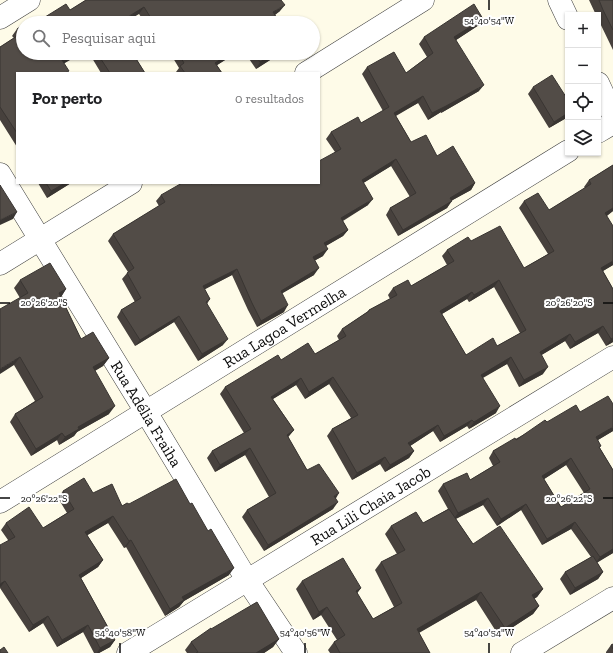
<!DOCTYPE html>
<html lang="pt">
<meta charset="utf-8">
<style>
:root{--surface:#fff;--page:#f2f2f2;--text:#202124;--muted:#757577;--line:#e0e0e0}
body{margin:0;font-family:"Zilla Slab",serif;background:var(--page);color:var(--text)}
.controls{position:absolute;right:12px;top:12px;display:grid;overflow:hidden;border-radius:0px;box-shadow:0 1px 3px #0004}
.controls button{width:36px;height:36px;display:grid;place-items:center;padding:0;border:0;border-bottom:1px solid var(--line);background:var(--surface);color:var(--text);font:20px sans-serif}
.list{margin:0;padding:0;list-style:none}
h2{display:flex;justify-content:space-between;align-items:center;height:52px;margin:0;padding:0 16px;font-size:17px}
h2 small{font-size:13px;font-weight:400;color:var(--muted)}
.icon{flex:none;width:22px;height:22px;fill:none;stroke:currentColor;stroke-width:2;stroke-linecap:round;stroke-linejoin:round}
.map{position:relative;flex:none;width:613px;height:653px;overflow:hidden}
.search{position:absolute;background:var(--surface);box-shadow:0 1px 3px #0004;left:16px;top:16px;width:304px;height:44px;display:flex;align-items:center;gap:10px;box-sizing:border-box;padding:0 14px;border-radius:22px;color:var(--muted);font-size:15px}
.panel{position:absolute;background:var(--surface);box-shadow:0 1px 3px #0004;left:16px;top:72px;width:304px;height:112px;border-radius:0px}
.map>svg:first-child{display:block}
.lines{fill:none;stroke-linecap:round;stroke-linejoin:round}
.street-casing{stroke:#3d3d3d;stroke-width:23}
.street{stroke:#fff;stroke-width:22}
.wall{fill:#47413d;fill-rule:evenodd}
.shaded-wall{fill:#393532}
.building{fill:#524c47;stroke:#393532;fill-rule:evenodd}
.ticks{fill:none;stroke:#0a0a0a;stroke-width:1.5}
.labels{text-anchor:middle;stroke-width:4;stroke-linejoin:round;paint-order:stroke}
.street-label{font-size:16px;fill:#0a0a0a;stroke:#fff}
.ticks-label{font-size:10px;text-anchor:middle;fill:#0a0a0a;stroke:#fff;stroke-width:4;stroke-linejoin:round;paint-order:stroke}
</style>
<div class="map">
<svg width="613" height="653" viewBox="0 0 613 653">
<rect width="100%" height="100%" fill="#fefbe8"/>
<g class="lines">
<defs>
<g id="street">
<path d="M559 0 568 19"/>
<path d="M0 18 29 0"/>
<path d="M306 73 423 0"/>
<path d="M598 83 613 115"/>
<path d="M598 132 613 123"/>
<path id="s1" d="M0 174 146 412 247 580 296 653"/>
<path d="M0 264 131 183"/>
<path id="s2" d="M0 502 568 151"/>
<path id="s3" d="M128 653 613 357"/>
<path d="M522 653 613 598"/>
</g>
</defs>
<use href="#street" class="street-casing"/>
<use href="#street" class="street"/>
</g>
<path class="wall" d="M86 0 280 11 275 15 280 23H145L139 14 37 22 70 10Z
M589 0H613V50L598 19V15H596Z
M483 19 479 25 456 40 479 91 441 113V112L428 120 418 103 396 116 411 142 437 156 475 183 471 190 451 201 447 208 398 236 386 215 390 208 410 197 391 166 363 183 368 205 343 221 348 230 343 236 326 246 323 256 314 261V275L282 293 284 312 257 327 248 310 232 275 204 289 210 299 207 304 223 345 198 361 174 322 135 346 117 317 121 310 135 302 122 279 128 272 108 241 113 234 159 206 156 201 161 195 211 184 319 183 335 152 326 139 331 132 361 123 383 111 362 74 367 67 406 73 427 57 419 44 424 37Z
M23 25V53H82L64 63 17 73V147L0 120V47L14 38 12 36 17 29Z
M89 53H135L134 55 145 73H101Z
M170 53H236L217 65 222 73H176V72L179 68Z
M245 53H281L256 69Z
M533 87 568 100V117L549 128 528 94Z
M613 165V211L607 216 613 265 603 271 613 289V342L606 346 598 333 570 349 565 341 541 355 543 374 519 387 507 364 483 378 496 413 469 429 467 426 440 442 433 431 410 446 414 451 409 458 385 472 380 464 352 480 327 436 332 429 351 418 329 384 305 399 296 385 273 399 294 430 288 437 307 470 336 498 333 509 264 551 242 517 247 510 269 497 245 455 215 472 207 458 212 451 244 433 220 394 225 387 281 360 315 354 339 340 337 336 342 329 367 312 369 310 390 299 388 295 393 288 411 286 447 265 442 256 447 250 471 241 524 268 548 254 519 208 524 201 549 210 585 188 584 187 589 180ZM494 287 520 333 497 346 466 355 442 314 467 299 469 302Z
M38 183H71L47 198Z
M20 280 66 289 61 297 81 339 109 358 103 366 95 371 109 414 77 432 74 436 59 445 57 440 31 456 10 422 15 414 35 401 14 365 20 298 14 288Z
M580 412 613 431 598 440 600 448 613 470V553L597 562 603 572 598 579 570 595 560 579 565 572 591 557 571 529 542 545 521 510 497 526 483 505 456 519 473 544 543 589 537 597 534 599 539 606 533 614 499 636 476 600 419 633 430 653H330L328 650 334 642 337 640 321 615 313 620 296 589 302 581 361 588 357 593 373 619 394 607 375 570 381 562 397 554 385 534 391 526 423 523 448 509 438 491 443 484 470 480 493 466 489 458 493 451 547 422ZM566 465 584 493 561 507 544 479Z
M63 491 93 493 122 506 129 504 229 575 184 601 179 607 165 616 126 547 124 548 108 523 87 535 103 560 98 567 81 578 115 640 110 647 99 653H94L83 632 57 647 43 623 29 632 0 588 8 540 1 530 6 523 43 528 67 513 58 498Z
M211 629 279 639 273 647 264 653H187L185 650 191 642Z
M613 644V653H606V652L611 645Z"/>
<path class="shaded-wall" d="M285 5 280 11 269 19 273 12Z
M144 7 139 14 124 23H118Z
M483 19 479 25 450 44 454 37Z
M75 53H82L58 67 62 60Z
M230 53H236L211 69 215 63Z
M275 53H281L256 69 260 62Z
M484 85 479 91 441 113 446 106Z
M423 96 418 103 389 119 394 113Z
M446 106 441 112 428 120 432 113Z
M568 113V117L549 128 554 122Z
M396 159 391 166 357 187 362 180Z
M65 183H71L47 198 51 191Z
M475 183 471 190 445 204 450 198Z
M373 199 368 205 336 224 341 218Z
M452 201 447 208 398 236 403 230Z
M613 208V211L600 220 605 213Z
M17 212 13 219 0 225V220Z
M348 230 343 236 320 249 324 243Z
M328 249 323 256 308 264 313 257Z
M613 261V265L596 275 601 268Z
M319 268 314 275 276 297 281 291Z
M237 269 232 275 198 293 203 286Z
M499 280 494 287 469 302 474 295Z
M66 289 61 297 59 293Z
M472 292 467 299 435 318 440 311Z
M288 305 284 312 257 327 261 321Z
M179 316 174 322 135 346 140 340Z
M603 326 598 333 570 349 575 342Z
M570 334 565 341 535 359 540 352Z
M613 338V342L606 346 611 339Z
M228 339 223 345 198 361 202 354Z
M20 357 14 365 0 374V369Z
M511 357 507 364 476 381 481 375Z
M109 358 103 366 87 375 93 367Z
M548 367 543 374 519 387 524 380Z
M333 377 329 384 305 399 309 392Z
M301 378 296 385 266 403 271 397Z
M115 406 109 414 77 432 74 436 59 445 65 437 78 427Z
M500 406 496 413 469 429 474 422Z
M472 420 467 426 440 442 444 436Z
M438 425 433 431 404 450 408 443Z
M613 427V431L591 444 596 437Z
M294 430 289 436 282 442 287 435Z
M62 433 57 440 31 456 36 449Z
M250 448 245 455 215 472 220 465Z
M414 451 409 458 385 472 390 465Z
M385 457 380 464 352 480 357 473Z
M571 458 566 465 538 483 542 476Z
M339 493 335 500 334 496Z
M488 498 483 505 453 520 458 513Z
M338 502 333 509 264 551 268 545Z
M526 504 521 510 497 526 501 519Z
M113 516 108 523 81 539 85 532Z
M575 522 571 529 542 545 547 539Z
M131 540 126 547 124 548 129 541Z
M613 549V553L595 564 600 557Z
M103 560 98 567 75 582 79 575Z
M234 568 229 575 184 601 179 607 165 616 170 609 182 597Z
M603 572 598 579 570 595 575 588Z
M5 581 0 588V584Z
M361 588 355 596 356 591Z
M543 589 537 597 526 603 532 595Z
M481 592 476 600 411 637 417 629Z
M539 606 533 614 499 636 505 628Z
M327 607 321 615 313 620 319 612Z
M48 616 43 623 29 632 33 625Z
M88 625 83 632 57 647 62 640Z
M279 639 273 647 264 653H256Z
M115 640 110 647 99 653H97L100 648Z"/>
<path class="building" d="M86 0H281L285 5 273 12 280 23H154L144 7 118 23H27L34 18 37 22 66 4 70 10Z
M599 0H613V30L603 10Z
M474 4 483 19 454 37 484 85 446 106 432 113 423 96 394 113 411 142 426 135 437 156 453 146 475 183 450 198 452 201 403 230 390 208 416 193 396 159 362 180 373 199 341 218 348 230 324 243 328 249 313 257 319 268 281 291 288 305 261 321 252 303 237 269 203 286 210 299 206 302 228 339 202 354 179 316 140 340 121 310 141 298 127 273 134 268 113 234 165 202 161 195 182 183H211V184L213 183H319V161L341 149 331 132 358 117 361 123 389 107 367 67 394 52 406 73 433 53 424 37Z
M23 25V53H75L62 60 69 71 65 73H17V133L0 107V47L20 34 17 29Z
M97 53H135L133 54 145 73H110Z
M178 53H230L215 63 222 73H185L180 66 184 63Z
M254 53H275L260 62Z
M552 75 568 100V113L554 122 533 87Z
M613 165V208L605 213 613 226V261L601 268 613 289V338L611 339 603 326 575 342 570 334 540 352 548 367 524 380 511 357 481 375 500 406 474 422 472 420 444 436 438 425 408 443 414 451 390 465 385 457 357 473 332 429 358 415 333 377 309 392 301 378 271 397 294 430 287 435 307 470 319 464 339 493 334 496 338 502 268 545 247 510 276 493 250 448 220 465 212 451 251 429 225 387 278 355 281 360 308 343 315 354 346 336 342 329 369 311V310L397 295 393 288 408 280 411 286 454 261 447 250 468 237 471 241 500 226 524 268 554 251 524 201 538 193 549 210 591 184 589 180ZM499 280 526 330 497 346 493 338 466 355 440 311 472 292 474 295Z
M46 183H65L51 191Z
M0 185 17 212 0 220Z
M50 263 66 289 59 293 81 339 93 332 109 358 93 367 115 406 78 427 79 429 65 437 62 433 36 449 15 414 43 397 20 357 0 369V309L28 293 20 280Z
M608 396 613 404V427L596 437 601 446 599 447 613 470V549L600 557 575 522 547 539 526 504 501 519 488 498 458 513 443 484 467 473 470 480 500 462 493 451 515 438 516 440 545 420 547 422 576 405 580 412ZM571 458 590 489 561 507 542 476Z
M84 478 93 493 112 484 122 506 127 503 129 504 176 479 190 504 192 503 208 531 211 529 234 568 182 597 184 600 170 609 131 540 129 541 113 516 85 532 103 560 79 575 115 640 100 648 88 625 62 640 48 616 33 625 5 581 0 584V545L15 537 6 523 29 507 43 528 74 509 63 491Z
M449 509 473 544 500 526 543 589 532 595 539 606 505 628 481 592 417 629 430 653H340L334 642 345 635 327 607 319 612 302 581 343 558 361 588 356 591 373 619 402 603 381 562 405 550 391 526 416 512 423 523Z
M593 556 603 572 575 588 565 572Z
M257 602 279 639 256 653H196L198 652 191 642 211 628V629Z
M613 644V649L611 645Z
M4 647 8 653H0V650Z"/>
<path class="ticks" d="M489 0V10M0 303H10M603 303H613M0 498H10M603 498H613M120 643V653M305 643V653M489 643V653"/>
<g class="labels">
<g class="street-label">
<text dy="6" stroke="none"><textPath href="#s2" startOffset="334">Rua Lagoa Vermelha</textPath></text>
<text dy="6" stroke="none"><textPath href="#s1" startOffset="281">Rua Adélia Fraiha</textPath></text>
<text dy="6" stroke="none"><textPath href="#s3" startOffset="284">Rua Lili Chaia Jacob</textPath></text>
</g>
</g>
<g class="ticks-label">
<text x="489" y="24">54°40'54"W</text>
<text x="44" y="306">20°26'20"S</text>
<text x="569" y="306">20°26'20"S</text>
<text x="44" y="502">20°26'22"S</text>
<text x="569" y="502">20°26'22"S</text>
<text x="120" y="636">54°40'58"W</text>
<text x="305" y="636">54°40'56"W</text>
<text x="489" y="636">54°40'54"W</text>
</g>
</svg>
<div class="controls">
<button>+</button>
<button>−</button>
<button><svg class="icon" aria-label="locate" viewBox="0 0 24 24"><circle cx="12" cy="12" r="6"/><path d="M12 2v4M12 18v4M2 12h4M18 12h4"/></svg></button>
<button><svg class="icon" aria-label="layers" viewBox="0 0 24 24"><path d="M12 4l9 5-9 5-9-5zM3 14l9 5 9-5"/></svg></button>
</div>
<div class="search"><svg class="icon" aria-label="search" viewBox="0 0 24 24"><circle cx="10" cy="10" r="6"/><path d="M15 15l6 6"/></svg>Pesquisar aqui</div>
<section class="panel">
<h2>Por perto<small>0 resultados</small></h2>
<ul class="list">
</ul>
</section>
</div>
